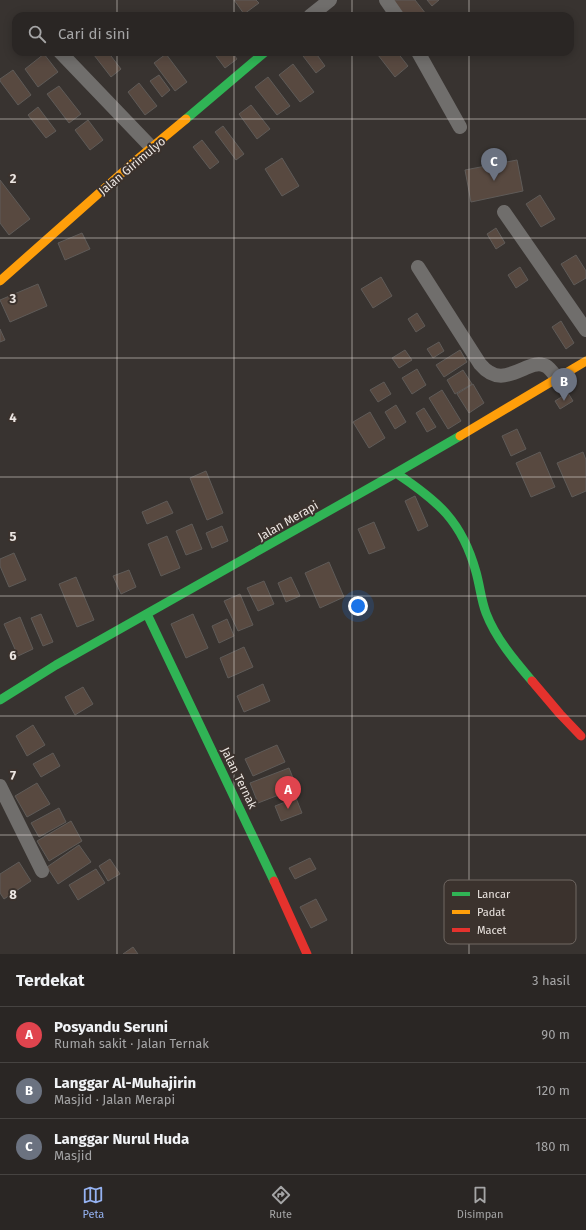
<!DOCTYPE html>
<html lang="id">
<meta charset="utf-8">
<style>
:root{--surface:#2a2624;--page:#322e2c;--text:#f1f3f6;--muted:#a5a5a6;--line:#464341;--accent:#95b2f1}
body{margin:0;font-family:"Fira Sans",sans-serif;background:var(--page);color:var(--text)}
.you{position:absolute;left:358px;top:606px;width:14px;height:14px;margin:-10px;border:3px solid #fff;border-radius:50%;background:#1a73e8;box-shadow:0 0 0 6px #1a73e833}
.badge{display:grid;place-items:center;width:26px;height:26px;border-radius:50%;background:var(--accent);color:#fff;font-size:13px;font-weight:700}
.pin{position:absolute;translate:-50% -33px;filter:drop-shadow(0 1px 2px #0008)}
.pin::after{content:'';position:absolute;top:21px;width:14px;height:12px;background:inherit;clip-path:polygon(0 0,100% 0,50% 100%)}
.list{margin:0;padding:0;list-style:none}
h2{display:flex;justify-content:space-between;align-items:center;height:52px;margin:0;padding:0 16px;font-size:17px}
h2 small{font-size:13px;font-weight:400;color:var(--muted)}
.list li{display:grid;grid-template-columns:26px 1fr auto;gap:12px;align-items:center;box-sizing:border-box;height:56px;padding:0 16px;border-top:1px solid var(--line)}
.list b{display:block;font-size:15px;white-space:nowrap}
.list p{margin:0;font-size:13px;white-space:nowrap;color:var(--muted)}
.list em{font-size:13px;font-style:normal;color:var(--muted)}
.icon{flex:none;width:22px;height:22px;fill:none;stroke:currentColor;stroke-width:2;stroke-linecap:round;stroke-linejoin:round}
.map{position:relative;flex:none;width:586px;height:954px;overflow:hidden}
.search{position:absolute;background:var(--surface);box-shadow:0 2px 10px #0003;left:12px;right:12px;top:12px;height:44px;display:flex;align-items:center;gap:10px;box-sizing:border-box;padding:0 14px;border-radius:12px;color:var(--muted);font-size:15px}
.sheet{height:220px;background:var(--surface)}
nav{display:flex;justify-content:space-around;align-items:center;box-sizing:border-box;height:56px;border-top:1px solid var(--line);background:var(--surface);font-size:11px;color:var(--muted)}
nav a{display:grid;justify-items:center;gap:2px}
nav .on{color:var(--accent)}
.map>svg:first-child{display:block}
.building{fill:#584940;stroke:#5f5b58}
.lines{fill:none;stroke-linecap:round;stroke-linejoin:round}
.street{stroke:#706e6c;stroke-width:14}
.fast{stroke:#30b455;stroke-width:9}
.slow{stroke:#ff9f0a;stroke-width:9}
.jam{stroke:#e5322d;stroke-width:9}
.grid{fill:none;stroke:#ece6e2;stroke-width:1;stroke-opacity:0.55}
.labels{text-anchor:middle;stroke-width:4;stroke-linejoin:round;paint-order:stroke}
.street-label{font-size:12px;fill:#ece6e2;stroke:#3b322d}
.key{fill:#3b322d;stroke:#706863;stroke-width:1}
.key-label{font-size:11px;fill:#ece6e2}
.grid-label{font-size:13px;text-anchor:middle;font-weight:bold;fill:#ece6e2;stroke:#3b322d;stroke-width:4;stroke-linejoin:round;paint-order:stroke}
</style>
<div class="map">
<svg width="586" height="954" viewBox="0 0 586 954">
<rect width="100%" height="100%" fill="#383330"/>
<path class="building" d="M234 0H256L259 3 244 14Z
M392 0H415L426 14 424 16H404Z
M427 0H439L432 6Z
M352 12 355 16H346Z
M98 52H108L121 69 111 77 94 55Z
M213 52H232L237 59 225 68Z
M300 52H315L325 66 316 73Z
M381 52H397L408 66 395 77 378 55Z
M44 54 58 72 38 87 25 69Z
M166 54 187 82 175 91 154 63Z
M293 64 314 92 300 102 279 75Z
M13 70 31 95 18 105 0 81V79Z
M159 75 170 90 162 97 150 81Z
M268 77 290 106 277 115 255 87Z
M139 83 157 106 145 115 128 92Z
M59 86 81 114 69 123 47 94Z
M251 105 270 129 257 139 239 114Z
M38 107 56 131 46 138 28 115Z
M88 120 103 140 90 150 75 130Z
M223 126 244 154 236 160 215 132Z
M202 140 219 162 210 169 193 147Z
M282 158 299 186 282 196 265 169Z
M517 160 523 191 471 202 465 170Z
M0 180 30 219 9 235 0 223Z
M540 195 555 219 541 227 526 204Z
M496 228 505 243 496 249 487 234Z
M82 233 90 249 65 260 58 243Z
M576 255 586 271V278L574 285 561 264Z
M520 267 528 280 516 288 508 275Z
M381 277 392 296 373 308 361 289Z
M38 284 47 306 10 322 0 300Z
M417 313 425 326 416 332 408 319Z
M561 321 574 343 566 349 552 327Z
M0 329 5 340 0 342Z
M439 342 444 351 433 358 427 349Z
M405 350 412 360 399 368 392 358Z
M460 350 467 362 444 377 436 365Z
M417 369 426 385 412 394 402 378Z
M463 370 472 384 455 394 447 380Z
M384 382 391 394 378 402 370 390Z
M473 384 484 403 469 413 457 394Z
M442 390 461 421 448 429 429 398Z
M568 393 573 401 560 409 555 401Z
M396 405 406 422 395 429 385 412Z
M424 408 436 427 427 432 416 413Z
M370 412 385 438 369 448 353 422Z
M517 429 526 449 511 456 502 436Z
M540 452 555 487 531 497 516 463Z
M583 452 586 460V491L572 497 557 463Z
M206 471 223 513 207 520 190 478Z
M415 496 428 526 418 531 405 501Z
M167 501 173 513 147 524 142 512Z
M374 522 385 548 369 554 358 529Z
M192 524 202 549 186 555 176 531Z
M222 526 228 541 212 548 206 533Z
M167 536 180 568 161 576 148 544Z
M14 553 26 580 9 587 0 566V559Z
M329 562 344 597 320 608 305 573Z
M129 570 136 587 121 594 113 576Z
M76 577 94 620 77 627 59 584Z
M291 577 300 596 286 602 278 583Z
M264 581 274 604 258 611 247 588Z
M240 594 253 625 238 631 224 601Z
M41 614 53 642 43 646 31 618Z
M193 614 208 648 186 658 171 624Z
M20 617 33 649 18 656 4 624Z
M227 619 234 636 219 643 212 626Z
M244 647 253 667 228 678 220 658Z
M263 684 270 701 244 712 237 696Z
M83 687 93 704 75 715 65 697Z
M33 725 45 745 27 756 16 736Z
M277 745 285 762 253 776 245 759Z
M53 753 60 766 41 777 33 764Z
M289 768 297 788 258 803 250 783Z
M37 783 50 804 27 817 15 796Z
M296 798 302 813 281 821 275 806Z
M59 808 66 822 39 837 31 823Z
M71 821 82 841 49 861 37 841Z
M79 845 91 862 58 884 47 867Z
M310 858 316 869 295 879 289 868Z
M110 859 120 874 108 881 99 866Z
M19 862 31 881 4 899 0 893V874Z
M96 869 105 883 78 900 69 885Z
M316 899 327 920 311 928 300 907Z
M133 947 138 954H123Z"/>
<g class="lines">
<path class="street" d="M386 0 397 16
M310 16 330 0
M60 52 152 148
M418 52 460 127
M504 212 586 330
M418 267 480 364C496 383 509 375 528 367 533 365 538 363 543 365 549 366 553 373 557 378
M0 786 42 871"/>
<path class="fast" d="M186 119 265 52
M396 473C438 501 462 521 476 572 480 586 481 600 486 613 496 639 515 661 532 681
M147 614 274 881
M0 700 56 665 396 473 460 436"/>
<path class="slow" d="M0 281 133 163 186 119
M460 436 586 361"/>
<path class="jam" d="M532 681 560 714 581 736
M274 881 307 954"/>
</g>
<path class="grid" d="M117 0V16M234 0V16M352 0V16M469 0V16M117 52V954M234 52V954M352 52V954M469 52V954M0 119H586M0 238H586M0 358H586M0 477H586M0 596H586M0 716H586M0 835H586"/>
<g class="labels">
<g class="street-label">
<text transform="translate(132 166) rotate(-40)" y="4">Jalan Girimulyo</text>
<text transform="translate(288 521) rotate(-30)" y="4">Jalan Merapi</text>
<text transform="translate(239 778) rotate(64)" y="4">Jalan Ternak</text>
</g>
</g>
<rect x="444" y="880" width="132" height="64" rx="6" class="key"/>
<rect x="452" y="892" width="18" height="4" fill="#30b455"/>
<rect x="452" y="910" width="18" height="4" fill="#ff9f0a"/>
<rect x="452" y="928" width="18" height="4" fill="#e5322d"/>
<g class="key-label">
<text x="477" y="898">Lancar</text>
<text x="477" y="916">Padat</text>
<text x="477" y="934">Macet</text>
</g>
<g class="grid-label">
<text x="13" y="183">2</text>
<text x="13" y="303">3</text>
<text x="13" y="422">4</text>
<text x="13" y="541">5</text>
<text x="13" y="660">6</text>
<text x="13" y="780">7</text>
<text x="13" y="899">8</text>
</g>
</svg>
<div class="you"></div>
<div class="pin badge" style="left:288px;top:809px;background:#e0444e">A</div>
<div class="pin badge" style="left:564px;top:401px;background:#6b7280">B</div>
<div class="pin badge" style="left:494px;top:181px;background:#6b7280">C</div>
<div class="search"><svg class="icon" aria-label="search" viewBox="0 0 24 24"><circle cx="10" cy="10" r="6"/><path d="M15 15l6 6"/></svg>Cari di sini</div>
</div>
<section class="sheet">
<h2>Terdekat<small>3 hasil</small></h2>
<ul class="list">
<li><span class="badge" style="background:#e0444e">A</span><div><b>Posyandu Seruni</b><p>Rumah sakit · Jalan Ternak</p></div><em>90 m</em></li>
<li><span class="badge" style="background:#6b7280">B</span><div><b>Langgar Al-Muhajirin</b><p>Masjid · Jalan Merapi</p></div><em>120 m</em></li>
<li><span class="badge" style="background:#6b7280">C</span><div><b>Langgar Nurul Huda</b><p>Masjid</p></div><em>180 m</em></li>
</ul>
</section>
<nav>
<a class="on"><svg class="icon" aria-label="map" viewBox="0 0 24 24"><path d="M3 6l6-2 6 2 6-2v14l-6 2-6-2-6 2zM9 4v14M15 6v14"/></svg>Peta</a>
<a><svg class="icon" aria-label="directions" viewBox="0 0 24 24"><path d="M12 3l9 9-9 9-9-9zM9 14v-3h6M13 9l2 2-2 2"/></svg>Rute</a>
<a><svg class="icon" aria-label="saved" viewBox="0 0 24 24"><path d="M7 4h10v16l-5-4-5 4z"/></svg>Disimpan</a>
</nav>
